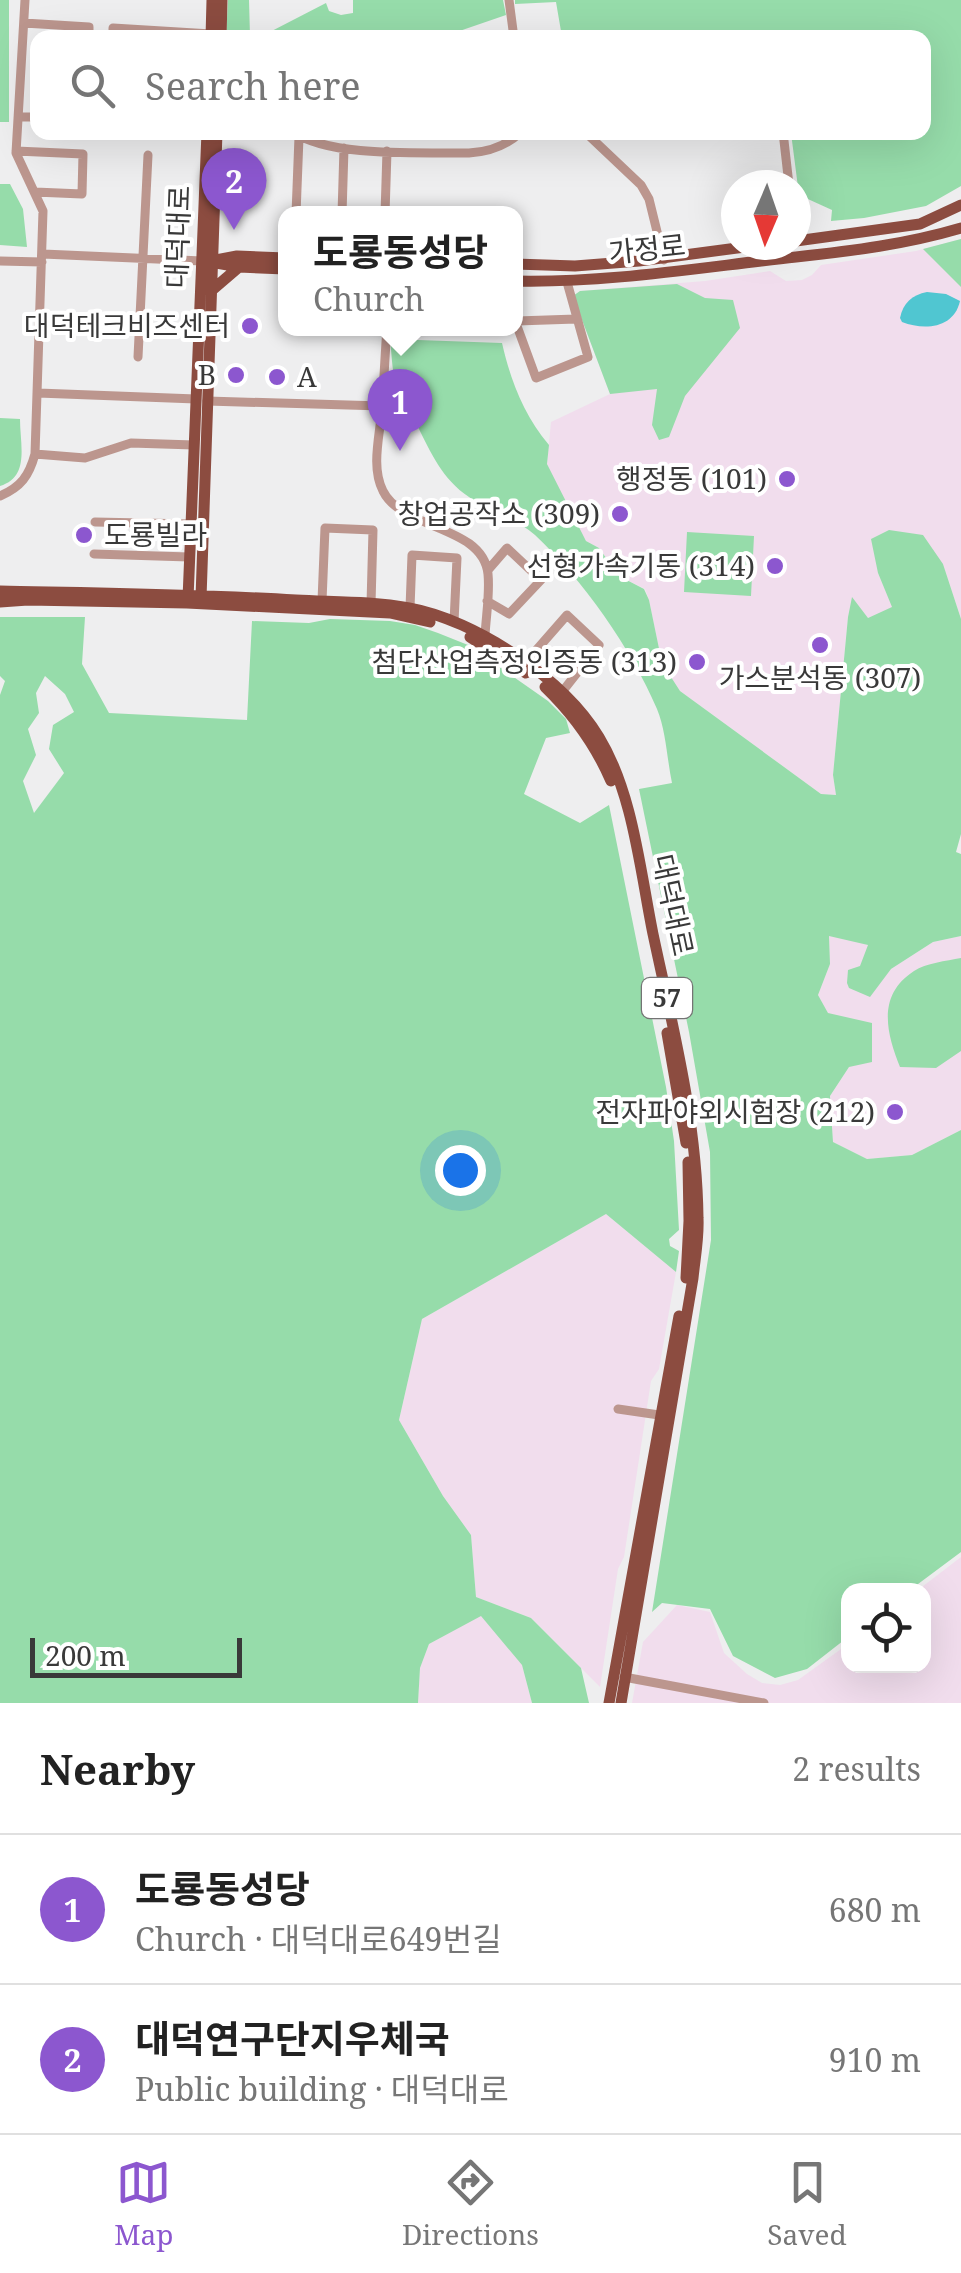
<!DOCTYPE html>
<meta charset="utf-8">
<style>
:root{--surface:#fff;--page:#f2f2f2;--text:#222;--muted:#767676;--line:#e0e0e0;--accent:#8c57cf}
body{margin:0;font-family:"Noto Serif","Noto Sans KR",serif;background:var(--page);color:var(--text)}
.controls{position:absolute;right:30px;bottom:30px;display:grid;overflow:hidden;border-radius:20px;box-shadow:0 10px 40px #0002}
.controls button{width:90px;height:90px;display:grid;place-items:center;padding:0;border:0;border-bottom:2px solid var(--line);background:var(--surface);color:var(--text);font:50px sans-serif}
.compass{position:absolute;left:721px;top:170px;width:90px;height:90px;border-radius:50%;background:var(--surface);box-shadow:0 10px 40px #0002;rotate:182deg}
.scale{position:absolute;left:30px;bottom:25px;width:212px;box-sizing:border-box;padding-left:10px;border:5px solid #393939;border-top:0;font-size:28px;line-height:35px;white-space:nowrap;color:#393939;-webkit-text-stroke:8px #fff;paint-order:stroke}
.you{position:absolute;left:460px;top:1170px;width:35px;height:35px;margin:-25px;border:8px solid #fff;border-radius:50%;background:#1a73e8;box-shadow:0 0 0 15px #1a73e833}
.badge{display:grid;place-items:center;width:65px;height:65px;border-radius:50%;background:var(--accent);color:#fff;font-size:32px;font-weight:700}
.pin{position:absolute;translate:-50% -82px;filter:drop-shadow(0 2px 5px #0008)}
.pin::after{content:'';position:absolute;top:52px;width:35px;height:30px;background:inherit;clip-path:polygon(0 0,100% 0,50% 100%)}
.popup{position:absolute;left:278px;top:206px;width:245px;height:130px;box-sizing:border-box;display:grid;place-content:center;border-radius:20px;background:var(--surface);filter:drop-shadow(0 2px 8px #0005);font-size:32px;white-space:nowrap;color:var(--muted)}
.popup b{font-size:38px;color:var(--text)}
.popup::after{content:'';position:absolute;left:50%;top:100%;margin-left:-20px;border:20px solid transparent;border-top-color:var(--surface)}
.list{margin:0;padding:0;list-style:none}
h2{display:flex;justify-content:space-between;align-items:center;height:130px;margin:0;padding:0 40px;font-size:42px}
h2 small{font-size:32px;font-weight:400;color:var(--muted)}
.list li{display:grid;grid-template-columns:65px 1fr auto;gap:30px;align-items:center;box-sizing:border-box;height:150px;padding:0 40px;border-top:2px solid var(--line)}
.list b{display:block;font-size:38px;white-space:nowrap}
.list p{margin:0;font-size:32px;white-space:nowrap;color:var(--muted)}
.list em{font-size:32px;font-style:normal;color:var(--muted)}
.icon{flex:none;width:55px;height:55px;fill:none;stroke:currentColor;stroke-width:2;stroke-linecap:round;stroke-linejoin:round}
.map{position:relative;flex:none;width:961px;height:1703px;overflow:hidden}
.search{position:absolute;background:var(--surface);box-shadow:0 10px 40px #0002;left:30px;right:30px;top:30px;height:110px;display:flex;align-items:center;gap:25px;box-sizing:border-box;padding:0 35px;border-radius:20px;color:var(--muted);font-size:38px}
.sheet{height:430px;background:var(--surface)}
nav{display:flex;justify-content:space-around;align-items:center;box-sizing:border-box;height:140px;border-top:2px solid var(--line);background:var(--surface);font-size:28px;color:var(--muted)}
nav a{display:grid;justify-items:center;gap:5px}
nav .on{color:var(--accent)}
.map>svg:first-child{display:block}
.industrial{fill:#f1dded}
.green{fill:#96dcaa;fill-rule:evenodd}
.water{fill:#50c6d1}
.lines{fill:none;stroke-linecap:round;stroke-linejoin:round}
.minor{stroke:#bc968e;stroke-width:9}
.major{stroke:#8c4c40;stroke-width:11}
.poi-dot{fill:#8c57cf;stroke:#fff;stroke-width:4}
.labels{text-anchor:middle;stroke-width:8;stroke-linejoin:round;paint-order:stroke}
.shield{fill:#fff;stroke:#747474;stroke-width:2.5}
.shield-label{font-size:25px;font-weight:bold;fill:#393939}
.street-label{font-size:28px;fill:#393939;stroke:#fff}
.poi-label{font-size:28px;fill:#393939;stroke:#fff;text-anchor:end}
</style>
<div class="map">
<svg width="961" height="1703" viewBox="0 0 961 1703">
<rect width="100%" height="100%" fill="#eeeeef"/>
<path class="industrial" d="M961 239V619L943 564 878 573 893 608 868 618 852 599 848 617 833 775 836 795 821 794 680 691 662 663 649 600 645 589 619 576 599 548 586 541 565 508 547 464 551 422 610 394 573 296 580 291 705 281 770 271 786 281 802 280 812 275 821 265 916 251Z
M835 935 868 945 891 969 933 942 961 936V1130L912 1155 867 1159 833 1142 830 1096 849 1067 828 1013 818 995 830 964 829 936Z
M606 1214 676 1272 659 1369 651 1381 624 1557 618 1569 600 1687 531 1618 476 1597 471 1535 443 1496 399 1420 422 1319Z
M961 1557V1703H632L643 1642 677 1605 710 1612 724 1653 747 1674 762 1683 780 1685 798 1680 848 1644V1666H924V1590H918Z
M481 1615 522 1665 532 1703H418L420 1668 429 1644Z"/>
<path class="green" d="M0 0H9V122H0Z
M228 0H249L250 36 264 35 326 3 329 11 341 15 353 13V0H503L506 15 442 37 226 38Z
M515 0H961V186L926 206 864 218 831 221 832 210 799 195 791 133 924 132V38L562 37 556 2 515 4Z
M0 184H10L23 209 27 247 0 245Z
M961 239V287L923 249Z
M677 284 705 298 733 300 740 328 685 396 669 437 659 440 652 425 657 389 610 394 573 296 580 291Z
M390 339 502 343C511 382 524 415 549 445L547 464 586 541 599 548 619 576 644 589 649 600 662 663 680 691 821 794 836 795 833 775 848 617 852 597 868 618 892 607 878 573 871 539 889 530 923 535 943 564 961 619V834L956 852 961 854V936L933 942 891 969 870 997 849 988 847 983 848 970 860 966 868 945 829 936 830 964 818 995 828 1013 872 1023V1062L849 1067 830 1096 833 1142 867 1159 912 1155 961 1130V1552L910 1590H848V1637L807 1669 775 1678 733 1656 710 1609 662 1603 652 1612 711 1240 710 1152 689 1032 639 789 672 783C667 759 666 731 657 709 631 648 583 580 535 535 516 518 490 512 469 497 442 479 431 453 417 425 411 414 402 403 398 392 392 377 392 356 390 339Z
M0 418 20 419C20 445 30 477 0 486Z
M687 532 754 536 751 596 684 592Z
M0 617H85L82 664 109 713 247 720 252 621 309 623 330 619 390 621 415 625 438 633 468 645 548 701 566 719 570 733 546 738 524 794 580 823 609 805 666 1087 674 1141 679 1230 669 1239 670 1246 679 1251 676 1272 606 1214 422 1319 399 1420 443 1496 471 1535 476 1597 531 1618 581 1668 589 1703H532L522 1665 481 1616 429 1644 420 1668 418 1703H0V695L5 681 0 676ZM45 676 65 694 74 712 53 725 49 749 64 773 34 813 23 781 36 755 28 729 39 713 36 693Z
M961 958V1051L936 1068 900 1067C886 1032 877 995 914 971 926 963 946 961 961 958Z"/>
<path class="water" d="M927 292 946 294 960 301C954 328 925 331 902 322L900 318C903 303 912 295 927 292Z"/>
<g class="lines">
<path class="minor" d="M509 0 514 38
M24 23 89 27V38
M113 38V28L211 34
M18 117H38
M294 132C330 158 423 152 469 153 489 152 506 146 521 132
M585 132 641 185 649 199 664 260
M783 132 789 185
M16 151 83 154 82 194 35 192
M296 214 299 137
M342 214 344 148
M385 214 387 151
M43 254 202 261
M0 261 42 262
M518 281 517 326 536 378 588 357 567 282
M517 321 576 319
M387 328C385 354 384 380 382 406 381 432 370 466 383 491 402 530 483 525 488 574 490 594 486 616 485 636
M138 357 148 155
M38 393 196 399
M207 401 382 406
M35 454 85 458 131 443 194 445
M0 496C21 487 29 476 35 454L43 211 16 153 25 0
M95 522 191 524
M94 554 189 557
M322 601 325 528 373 530 371 604
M487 601 509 614 541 580 507 548 488 570
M410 608 412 555 457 558 454 622
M525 663 567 615 599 645 562 692
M618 1409 666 1416
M624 1677 764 1703"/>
<path class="major" d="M211 38 212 0
M221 38 222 0
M796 241 920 224 961 205
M216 260 237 256 285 258
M205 261 239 267 285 269
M515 264 575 266 639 261 760 245
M515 281C609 283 703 267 796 257 852 251 907 244 961 228
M211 291 239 267
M0 591C99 593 197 594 296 600 333 602 372 601 409 608 476 620 564 679 599 737 633 793 640 870 653 934 673 1028 697 1121 698 1218 699 1238 695 1258 693 1278L621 1703
M201 598 217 132
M188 599 207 132
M0 602 28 600 187 603 390 613 430 622
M470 637 526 673
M545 687C574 715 595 744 611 781
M667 1033 686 1143
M686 1278 689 1221 688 1162
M609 1703 679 1316"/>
</g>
<g class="poi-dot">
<circle cx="250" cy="326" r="10"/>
<circle cx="236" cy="375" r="10"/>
<circle cx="277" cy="377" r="10"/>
<circle cx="787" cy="479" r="10"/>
<circle cx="620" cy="514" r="10"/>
<circle cx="84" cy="535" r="10"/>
<circle cx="775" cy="566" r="10"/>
<circle cx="820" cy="645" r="10"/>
<circle cx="697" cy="662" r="10"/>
<circle cx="895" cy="1112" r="10"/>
</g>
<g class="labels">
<rect class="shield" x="642" y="978" width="50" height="40" rx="8"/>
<g class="shield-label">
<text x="667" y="1007">57</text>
</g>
<g class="street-label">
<text transform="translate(178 237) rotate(-88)" y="10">대덕대로</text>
<text transform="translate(647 249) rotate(-6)" y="10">가정로</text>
<text transform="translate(673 905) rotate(78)" y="10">대덕대로</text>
</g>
<g class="poi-label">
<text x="230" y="336">대덕테크비즈센터</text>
<text x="216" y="385">B</text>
<text x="297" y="387" text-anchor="start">A</text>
<text x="767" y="489">행정동 (101)</text>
<text x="600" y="524">창업공작소 (309)</text>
<text x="104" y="545" text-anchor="start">도룡빌라</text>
<text x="755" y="576">선형가속기동 (314)</text>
<text x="677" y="672">첨단산업측정인증동 (313)</text>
<text x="820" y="688" text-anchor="middle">가스분석동 (307)</text>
<text x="875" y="1122">전자파야외시험장 (212)</text>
</g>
</g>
</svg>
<div class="controls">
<button><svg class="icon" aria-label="locate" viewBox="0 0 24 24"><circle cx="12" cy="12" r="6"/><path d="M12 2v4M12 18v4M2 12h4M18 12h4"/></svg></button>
</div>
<svg class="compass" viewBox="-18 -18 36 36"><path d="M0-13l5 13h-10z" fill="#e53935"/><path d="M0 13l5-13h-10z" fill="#767676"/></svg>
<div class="scale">200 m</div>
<div class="you"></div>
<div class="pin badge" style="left:400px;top:451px">1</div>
<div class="popup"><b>도룡동성당</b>Church</div>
<div class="pin badge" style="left:234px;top:230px">2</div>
<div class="search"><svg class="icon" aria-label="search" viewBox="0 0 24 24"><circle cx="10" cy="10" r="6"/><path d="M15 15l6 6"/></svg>Search here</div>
</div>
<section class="sheet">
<h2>Nearby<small>2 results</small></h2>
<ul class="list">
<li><span class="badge">1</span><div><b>도룡동성당</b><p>Church · 대덕대로649번길</p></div><em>680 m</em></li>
<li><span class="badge">2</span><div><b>대덕연구단지우체국</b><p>Public building · 대덕대로</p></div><em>910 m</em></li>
</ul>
</section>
<nav>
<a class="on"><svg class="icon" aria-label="map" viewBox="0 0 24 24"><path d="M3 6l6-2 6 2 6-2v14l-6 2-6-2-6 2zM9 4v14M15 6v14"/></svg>Map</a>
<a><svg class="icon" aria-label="directions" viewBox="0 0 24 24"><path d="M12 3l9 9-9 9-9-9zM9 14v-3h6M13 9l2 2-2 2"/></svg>Directions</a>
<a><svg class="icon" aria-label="saved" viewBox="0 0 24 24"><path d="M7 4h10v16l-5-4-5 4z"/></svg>Saved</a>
</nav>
